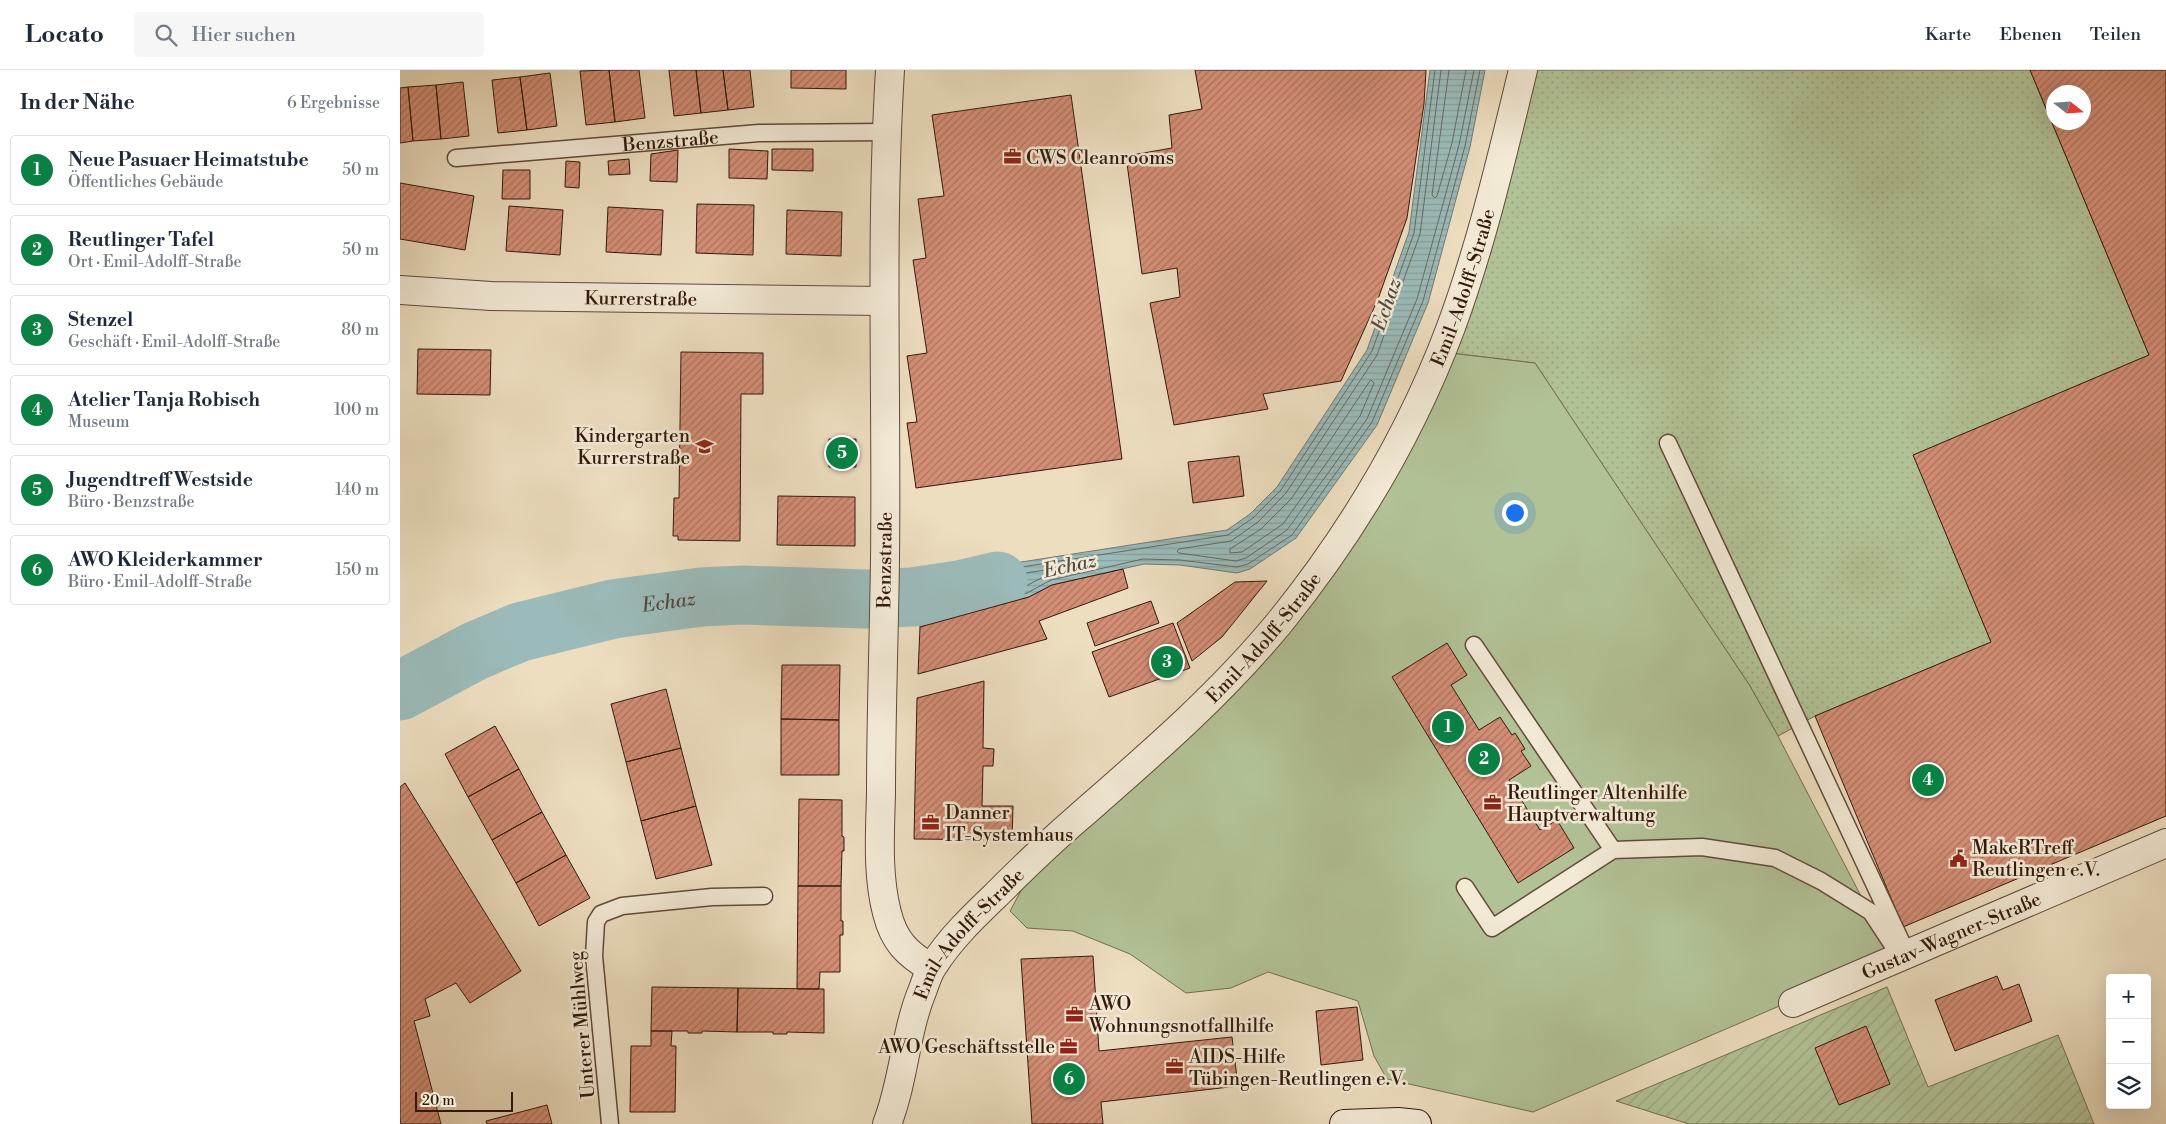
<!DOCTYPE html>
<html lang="de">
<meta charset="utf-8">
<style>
:root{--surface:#fff;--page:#f6f6f7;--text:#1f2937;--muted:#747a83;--line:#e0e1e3;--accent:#0b8043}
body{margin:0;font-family:"Libre Bodoni",serif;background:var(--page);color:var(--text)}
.controls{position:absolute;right:15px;bottom:15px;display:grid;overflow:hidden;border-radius:5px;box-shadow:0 5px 20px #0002}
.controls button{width:45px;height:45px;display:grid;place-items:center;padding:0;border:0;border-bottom:1px solid var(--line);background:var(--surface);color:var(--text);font:25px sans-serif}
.compass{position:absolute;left:1646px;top:15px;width:45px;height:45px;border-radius:50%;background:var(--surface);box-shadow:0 5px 20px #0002;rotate:107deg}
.scale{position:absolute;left:15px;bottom:12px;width:98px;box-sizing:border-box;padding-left:5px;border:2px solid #32190a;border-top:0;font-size:14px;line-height:18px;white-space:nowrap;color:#32190a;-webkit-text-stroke:4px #f3ead6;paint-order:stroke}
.you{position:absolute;left:1114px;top:442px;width:18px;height:18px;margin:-12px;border:4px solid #fff;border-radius:50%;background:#1a73e8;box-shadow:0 0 0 8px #1a73e833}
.badge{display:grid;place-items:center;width:32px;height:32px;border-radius:50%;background:var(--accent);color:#fff;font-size:16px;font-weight:700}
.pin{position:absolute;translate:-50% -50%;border:2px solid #fff;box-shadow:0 1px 5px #0006}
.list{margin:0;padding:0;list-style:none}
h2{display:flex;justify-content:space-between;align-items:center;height:65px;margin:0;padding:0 20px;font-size:21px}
h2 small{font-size:16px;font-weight:400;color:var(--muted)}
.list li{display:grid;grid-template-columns:32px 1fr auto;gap:15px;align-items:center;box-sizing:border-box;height:70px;margin:0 10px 10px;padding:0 10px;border:1px solid var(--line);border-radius:5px}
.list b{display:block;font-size:19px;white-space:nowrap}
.list p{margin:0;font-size:16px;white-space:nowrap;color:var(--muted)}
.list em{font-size:16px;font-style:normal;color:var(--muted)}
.icon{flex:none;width:28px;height:28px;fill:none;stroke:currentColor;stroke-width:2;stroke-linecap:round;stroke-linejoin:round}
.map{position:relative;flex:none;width:1766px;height:1054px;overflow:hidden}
header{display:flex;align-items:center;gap:30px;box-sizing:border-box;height:70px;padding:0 25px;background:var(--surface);border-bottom:1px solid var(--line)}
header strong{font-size:24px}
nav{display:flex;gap:28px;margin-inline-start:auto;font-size:18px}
.search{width:350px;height:45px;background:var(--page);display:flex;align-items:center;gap:12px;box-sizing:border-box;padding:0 18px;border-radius:5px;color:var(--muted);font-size:19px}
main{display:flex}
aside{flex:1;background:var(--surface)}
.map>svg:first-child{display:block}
.grass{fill:url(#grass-dots);stroke:#726e50}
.park{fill:#b2c297;stroke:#726e50}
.garden{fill:url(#garden-furrows);stroke:#726e50}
.water{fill:url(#water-rules);stroke:#717a74}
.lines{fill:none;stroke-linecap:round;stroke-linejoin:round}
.shore{stroke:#666a62;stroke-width:1}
.river{stroke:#9bbbba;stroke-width:59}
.building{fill:url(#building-hatch);stroke:#32190a;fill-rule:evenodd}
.service-casing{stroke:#614a38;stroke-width:19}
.minor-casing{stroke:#614a38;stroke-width:30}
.tertiary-casing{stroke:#614a38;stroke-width:30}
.secondary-casing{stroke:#32190a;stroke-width:30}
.service{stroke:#f3ead6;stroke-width:16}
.minor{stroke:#f3ead6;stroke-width:28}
.tertiary{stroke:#f3ead6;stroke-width:28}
.secondary{stroke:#f3ead6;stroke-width:28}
.labels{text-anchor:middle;stroke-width:5;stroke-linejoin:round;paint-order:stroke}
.street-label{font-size:19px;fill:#32190a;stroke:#f3ead6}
.poi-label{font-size:19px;fill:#32190a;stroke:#f3ead6;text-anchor:start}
.water-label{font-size:20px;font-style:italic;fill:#524a3f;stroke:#f3ead6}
</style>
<header>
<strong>Locato</strong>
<div class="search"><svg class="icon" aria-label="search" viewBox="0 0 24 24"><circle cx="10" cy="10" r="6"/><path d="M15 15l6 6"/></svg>Hier suchen</div>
<nav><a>Karte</a><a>Ebenen</a><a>Teilen</a></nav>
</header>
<main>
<aside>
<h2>In der Nähe<small>6 Ergebnisse</small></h2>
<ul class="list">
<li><span class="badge">1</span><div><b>Neue Pasuaer Heimatstube</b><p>Öffentliches Gebäude</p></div><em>50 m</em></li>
<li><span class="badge">2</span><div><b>Reutlinger Tafel</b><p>Ort · Emil-Adolff-Straße</p></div><em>50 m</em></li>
<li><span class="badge">3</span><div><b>Stenzel</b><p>Geschäft · Emil-Adolff-Straße</p></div><em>80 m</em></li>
<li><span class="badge">4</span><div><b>Atelier Tanja Robisch</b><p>Museum</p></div><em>100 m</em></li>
<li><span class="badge">5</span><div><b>Jugendtreff Westside</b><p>Büro · Benzstraße</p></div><em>140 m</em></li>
<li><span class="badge">6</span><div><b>AWO Kleiderkammer</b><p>Büro · Emil-Adolff-Straße</p></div><em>150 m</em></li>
</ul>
</aside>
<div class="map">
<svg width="1766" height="1054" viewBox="0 0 1766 1054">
<defs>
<pattern id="grass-dots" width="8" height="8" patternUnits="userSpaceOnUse" patternTransform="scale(1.25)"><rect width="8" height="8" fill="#b2c297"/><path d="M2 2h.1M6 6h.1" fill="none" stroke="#9aa681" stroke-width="1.8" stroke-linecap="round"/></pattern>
<pattern id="garden-furrows" width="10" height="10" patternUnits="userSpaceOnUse" patternTransform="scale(1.25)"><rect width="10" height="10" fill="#b2c297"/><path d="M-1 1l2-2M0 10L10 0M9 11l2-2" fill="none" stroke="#9aa681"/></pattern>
<pattern id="water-rules" width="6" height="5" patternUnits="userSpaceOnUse" patternTransform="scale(1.25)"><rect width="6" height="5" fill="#9bbbba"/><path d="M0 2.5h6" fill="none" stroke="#86a09f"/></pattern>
<pattern id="building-hatch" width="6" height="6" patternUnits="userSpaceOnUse" patternTransform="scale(1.25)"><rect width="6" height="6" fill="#d48e76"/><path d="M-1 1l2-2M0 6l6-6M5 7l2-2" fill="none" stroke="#ad735f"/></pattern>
</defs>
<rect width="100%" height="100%" fill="#eddec0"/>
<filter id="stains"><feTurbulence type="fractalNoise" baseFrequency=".004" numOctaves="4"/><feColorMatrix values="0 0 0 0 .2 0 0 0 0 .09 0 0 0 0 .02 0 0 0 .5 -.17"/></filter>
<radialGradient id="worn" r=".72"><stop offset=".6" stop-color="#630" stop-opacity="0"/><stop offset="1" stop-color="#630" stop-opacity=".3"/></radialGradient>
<path class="grass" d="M1123 0H1630L1749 285 1514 385 1591 572 1415 646 1378 666 1350 616 1135 293 1041 282Z"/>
<path class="park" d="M1041 282 1135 293 1350 616 1378 666 1491 884 1391 931 1133 1042 987 1009 974 986 958 931 868 902 831 918 786 923 730 884 673 861 627 858 610 841 646 775 880 552Z"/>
<path class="garden" d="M1487 917 1528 1017 1658 965 1694 1054H1289L1216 1031Z"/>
<path class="water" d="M1030 0H1085L1070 77 1028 233 977 355 896 468 850 499 837 503 780 495 744 494 652 515 629 527 520 557 518 555 517 504 570 500 827 460 850 444 877 417 967 280 1009 162Z"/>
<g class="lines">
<path class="shore" d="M1035 0 1014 163 972 281 881 420 853 448 828 465 570 505 524 509 522 511 523 549 627 523 651 510 743 489 780 490 837 497 848 494 892 465 972 352 1023 231 1065 76 1080 0
M1041 0 1020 164 977 285 886 423 858 452 831 471 779 479 777 481 779 483 836 491 846 488 887 460 967 349 1017 229 1059 75 1074 0
M1049 0 1032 125 1035 128 1037 126 1052 73 1066 0
M971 310 974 313 960 346 883 454 842 482 830 483V479L861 459 891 429Z
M647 500 650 501 649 504 624 517 532 542 529 540 528 517 530 515 571 511Z
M570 519 572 521 571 524 539 532 536 530 538 522Z"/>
<path class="river" id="s1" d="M0 621 75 581 120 562 213 539 301 527 343 525 465 529 512 527 559 520 598 511"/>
</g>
<path class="building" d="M209 0H239L245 48 215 52Z
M209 0 215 52 186 55 180 1Z
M269 0H296L301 43 274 46Z
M296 0H323L328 40 301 43Z
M323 0H350L354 37 328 40Z
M391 0H446V19L391 18Z
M795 0H1026L1024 34 1007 148 978 229 941 311 863 324 868 339 774 355 750 233 780 227 777 198 742 204 726 86 772 78 769 45 802 39Z
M1630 0H1766V746L1503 857 1415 646 1591 572 1513 385 1749 285ZM1654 22H1684V52H1654Z
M150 3 157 56 127 60 120 7Z
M120 7 127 60 98 63 92 10Z
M63 12 69 66 41 69 36 15Z
M36 15 41 69 13 71 8 17Z
M8 17 13 71 0 73V18Z
M671 25 722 389 516 418 507 353 517 352 507 286 527 283 513 190 526 188 518 129 544 126 532 45Z
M329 79 368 81 367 109 329 108Z
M372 79H413V101L372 100Z
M278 80 277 112 250 111 251 84Z
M229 89 230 104 209 105 208 91Z
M166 91 180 92 179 118 165 117Z
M103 100H130V129H102Z
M0 113 74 126 65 180 0 169Z
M297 134 354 135 353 185 296 183Z
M109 136 163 140 160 185 106 181Z
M208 137 263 140 261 185 206 182Z
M387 140 442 142 441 186 386 184Z
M18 279 91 280 90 325 17 324Z
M281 282 363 283V324H341L340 471 278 470V466H273L274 428H279Z
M429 369H456V397H429Z
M839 386 844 426 793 433 788 392Z
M378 426 455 427V476L377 475Z
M723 499 728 518 639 551 647 569 518 604 520 557 629 527 652 515Z
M867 511 822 567 792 591 777 553 835 512Z
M751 531 759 553 695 576 687 553Z
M773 553 790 598 709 627 692 582Z
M1047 573 1067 605 1051 615 1079 660 1100 647 1112 665 1115 663 1125 679 1121 681 1131 696 1109 710 1140 760 1157 750 1174 778 1118 813 992 607Z
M382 595H440L439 650 381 649Z
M584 611 583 678 594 679 593 696H583L582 736H613L612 770 514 769 517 628Z
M266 619 281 678 226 692 211 634Z
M381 649 439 650V705H381Z
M95 656 119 699 68 727 45 684Z
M281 678 296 736 241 751 226 692Z
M119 699 142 742 92 770 68 727Z
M5 713 121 901 70 933 56 913 25 929 30 946 14 951 41 1054H1L0 1049V717Z
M399 729 442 730V766L444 767V781H442L441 816H398Z
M296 736 312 795 256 809 241 751Z
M142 742 166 785 116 813 92 770Z
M166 785 190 828 139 856 116 813Z
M398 816H441V851H443V865H440V902H420L419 919H397Z
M693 886 699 981 832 967 838 1016 701 1032 703 1054H632L621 889Z
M1597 906 1603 920 1619 914 1632 951 1555 981 1535 930Z
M252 917 338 918 337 962 302 961V963H288V961H251Z
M338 918 424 919V963L387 962V964H373V962H337Z
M957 937 963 990 921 995 916 941Z
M1466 956 1490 1014 1439 1035 1415 978Z
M251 961H272L271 976H276L275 1042H230L231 976H251Z
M147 1035 152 1054H87L86 1051Z"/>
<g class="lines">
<defs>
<g id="service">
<path id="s2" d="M56 88 359 63 486 62"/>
<path d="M1268 373 1507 884"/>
<path d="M1074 575 1213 780"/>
<path d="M1065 817 1092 858 1213 780 1302 777 1375 788 1421 811 1471 842 1496 880"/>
<path d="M210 1054 194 886 196 852 201 844 222 836 312 827 364 826"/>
</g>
<g id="minor">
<path d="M490 0C480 163 487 326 485 489 484 567 481 645 481 724 480 763 477 805 487 843 494 871 507 884 531 898"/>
<path id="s3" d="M0 220 91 226 483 231"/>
<path id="s4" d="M1393 933 1766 773"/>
</g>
<g id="tertiary">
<path id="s5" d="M487 1054C504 1011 505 962 523 919 526 911 528 903 533 896 550 869 573 847 596 825 623 798 650 772 679 747 750 685 820 625 880 552 951 464 1011 364 1051 257 1082 173 1102 86 1123 0"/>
</g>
<path id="secondary" d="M944 1054 998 1052 1017 1054"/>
</defs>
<use href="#service" class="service-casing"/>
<use href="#minor" class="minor-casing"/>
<use href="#tertiary" class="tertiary-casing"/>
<use href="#secondary" class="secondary-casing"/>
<use href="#service" class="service"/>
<use href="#minor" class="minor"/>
<use href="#tertiary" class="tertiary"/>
<use href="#secondary" class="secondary"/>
</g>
<defs>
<symbol id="office-bare" viewBox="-9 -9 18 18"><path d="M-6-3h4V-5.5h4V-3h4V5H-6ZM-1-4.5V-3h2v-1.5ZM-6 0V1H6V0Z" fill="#8f2418" stroke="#f3ead6" stroke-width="2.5" paint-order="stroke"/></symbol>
<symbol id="school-bare" viewBox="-9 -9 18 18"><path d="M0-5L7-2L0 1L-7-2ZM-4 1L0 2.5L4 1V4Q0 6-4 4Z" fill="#8f2418" stroke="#f3ead6" stroke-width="2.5" paint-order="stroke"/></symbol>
<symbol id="civic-bare" viewBox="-9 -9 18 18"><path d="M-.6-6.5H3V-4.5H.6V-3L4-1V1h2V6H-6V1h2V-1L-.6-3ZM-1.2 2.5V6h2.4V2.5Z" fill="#8f2418" stroke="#f3ead6" stroke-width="2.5" paint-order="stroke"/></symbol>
</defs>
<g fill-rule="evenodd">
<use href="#office-bare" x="600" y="74" width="25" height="25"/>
<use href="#school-bare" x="292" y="364" width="25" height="25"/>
<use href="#office-bare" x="1080" y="720" width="25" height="25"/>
<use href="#office-bare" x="518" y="740" width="25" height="25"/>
<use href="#civic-bare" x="1546" y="776" width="25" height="25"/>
<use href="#office-bare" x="662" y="932" width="25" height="25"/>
<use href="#office-bare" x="656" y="964" width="25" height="25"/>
<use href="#office-bare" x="762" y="984" width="25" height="25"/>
</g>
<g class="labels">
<g class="street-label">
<text dy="7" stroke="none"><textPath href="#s2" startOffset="215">Benzstraße</textPath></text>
<text dy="7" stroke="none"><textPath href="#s5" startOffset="1038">Emil-Adolff-Straße</textPath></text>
<text dy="7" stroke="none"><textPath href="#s3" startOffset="241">Kurrerstraße</textPath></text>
<text transform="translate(484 490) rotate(-89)" y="7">Benzstraße</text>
<text dy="7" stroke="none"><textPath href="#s5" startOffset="632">Emil-Adolff-Straße</textPath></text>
<text dy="7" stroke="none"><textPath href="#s4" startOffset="172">Gustav-Wagner-Straße</textPath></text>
<text dy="7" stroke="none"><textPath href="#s5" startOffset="212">Emil-Adolff-Straße</textPath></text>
<text transform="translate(181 955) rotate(-95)" y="7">Unterer Mühlweg</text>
</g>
<g class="poi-label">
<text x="626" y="94">CWS Cleanrooms</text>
<text x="290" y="372" text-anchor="end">Kindergarten<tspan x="290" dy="22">Kurrerstraße</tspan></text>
<text x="1107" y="729">Reutlinger Altenhilfe<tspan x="1107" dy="22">Hauptverwaltung</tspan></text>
<text x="545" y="749">Danner<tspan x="545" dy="22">IT-Systemhaus</tspan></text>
<text x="1572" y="784">MakeRTreff<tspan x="1572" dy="22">Reutlingen e.V.</tspan></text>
<text x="689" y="940">AWO<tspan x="689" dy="22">Wohnungsnotfallhilfe</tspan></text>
<text x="655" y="983" text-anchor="end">AWO Geschäftsstelle</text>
<text x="789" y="993">AIDS-Hilfe<tspan x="789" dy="22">Tübingen-Reutlingen e.V.</tspan></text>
</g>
<g class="water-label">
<text transform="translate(986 234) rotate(-71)" y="7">Echaz</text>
<text transform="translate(670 495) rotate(-12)" y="7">Echaz</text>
<text dy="7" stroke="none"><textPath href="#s1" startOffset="286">Echaz</textPath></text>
</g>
</g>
<rect width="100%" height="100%" filter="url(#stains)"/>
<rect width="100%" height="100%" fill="url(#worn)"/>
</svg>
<div class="controls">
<button>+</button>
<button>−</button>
<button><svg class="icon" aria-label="layers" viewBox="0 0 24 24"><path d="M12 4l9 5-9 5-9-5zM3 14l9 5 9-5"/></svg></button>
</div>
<svg class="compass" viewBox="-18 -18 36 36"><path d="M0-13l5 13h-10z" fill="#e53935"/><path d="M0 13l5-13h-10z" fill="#747a83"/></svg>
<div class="scale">20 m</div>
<div class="you"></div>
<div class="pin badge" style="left:1048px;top:657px">1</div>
<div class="pin badge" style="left:1084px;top:689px">2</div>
<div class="pin badge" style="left:767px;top:592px">3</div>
<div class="pin badge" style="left:1528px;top:710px">4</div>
<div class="pin badge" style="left:442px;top:383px">5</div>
<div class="pin badge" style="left:669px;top:1009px">6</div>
</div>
</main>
